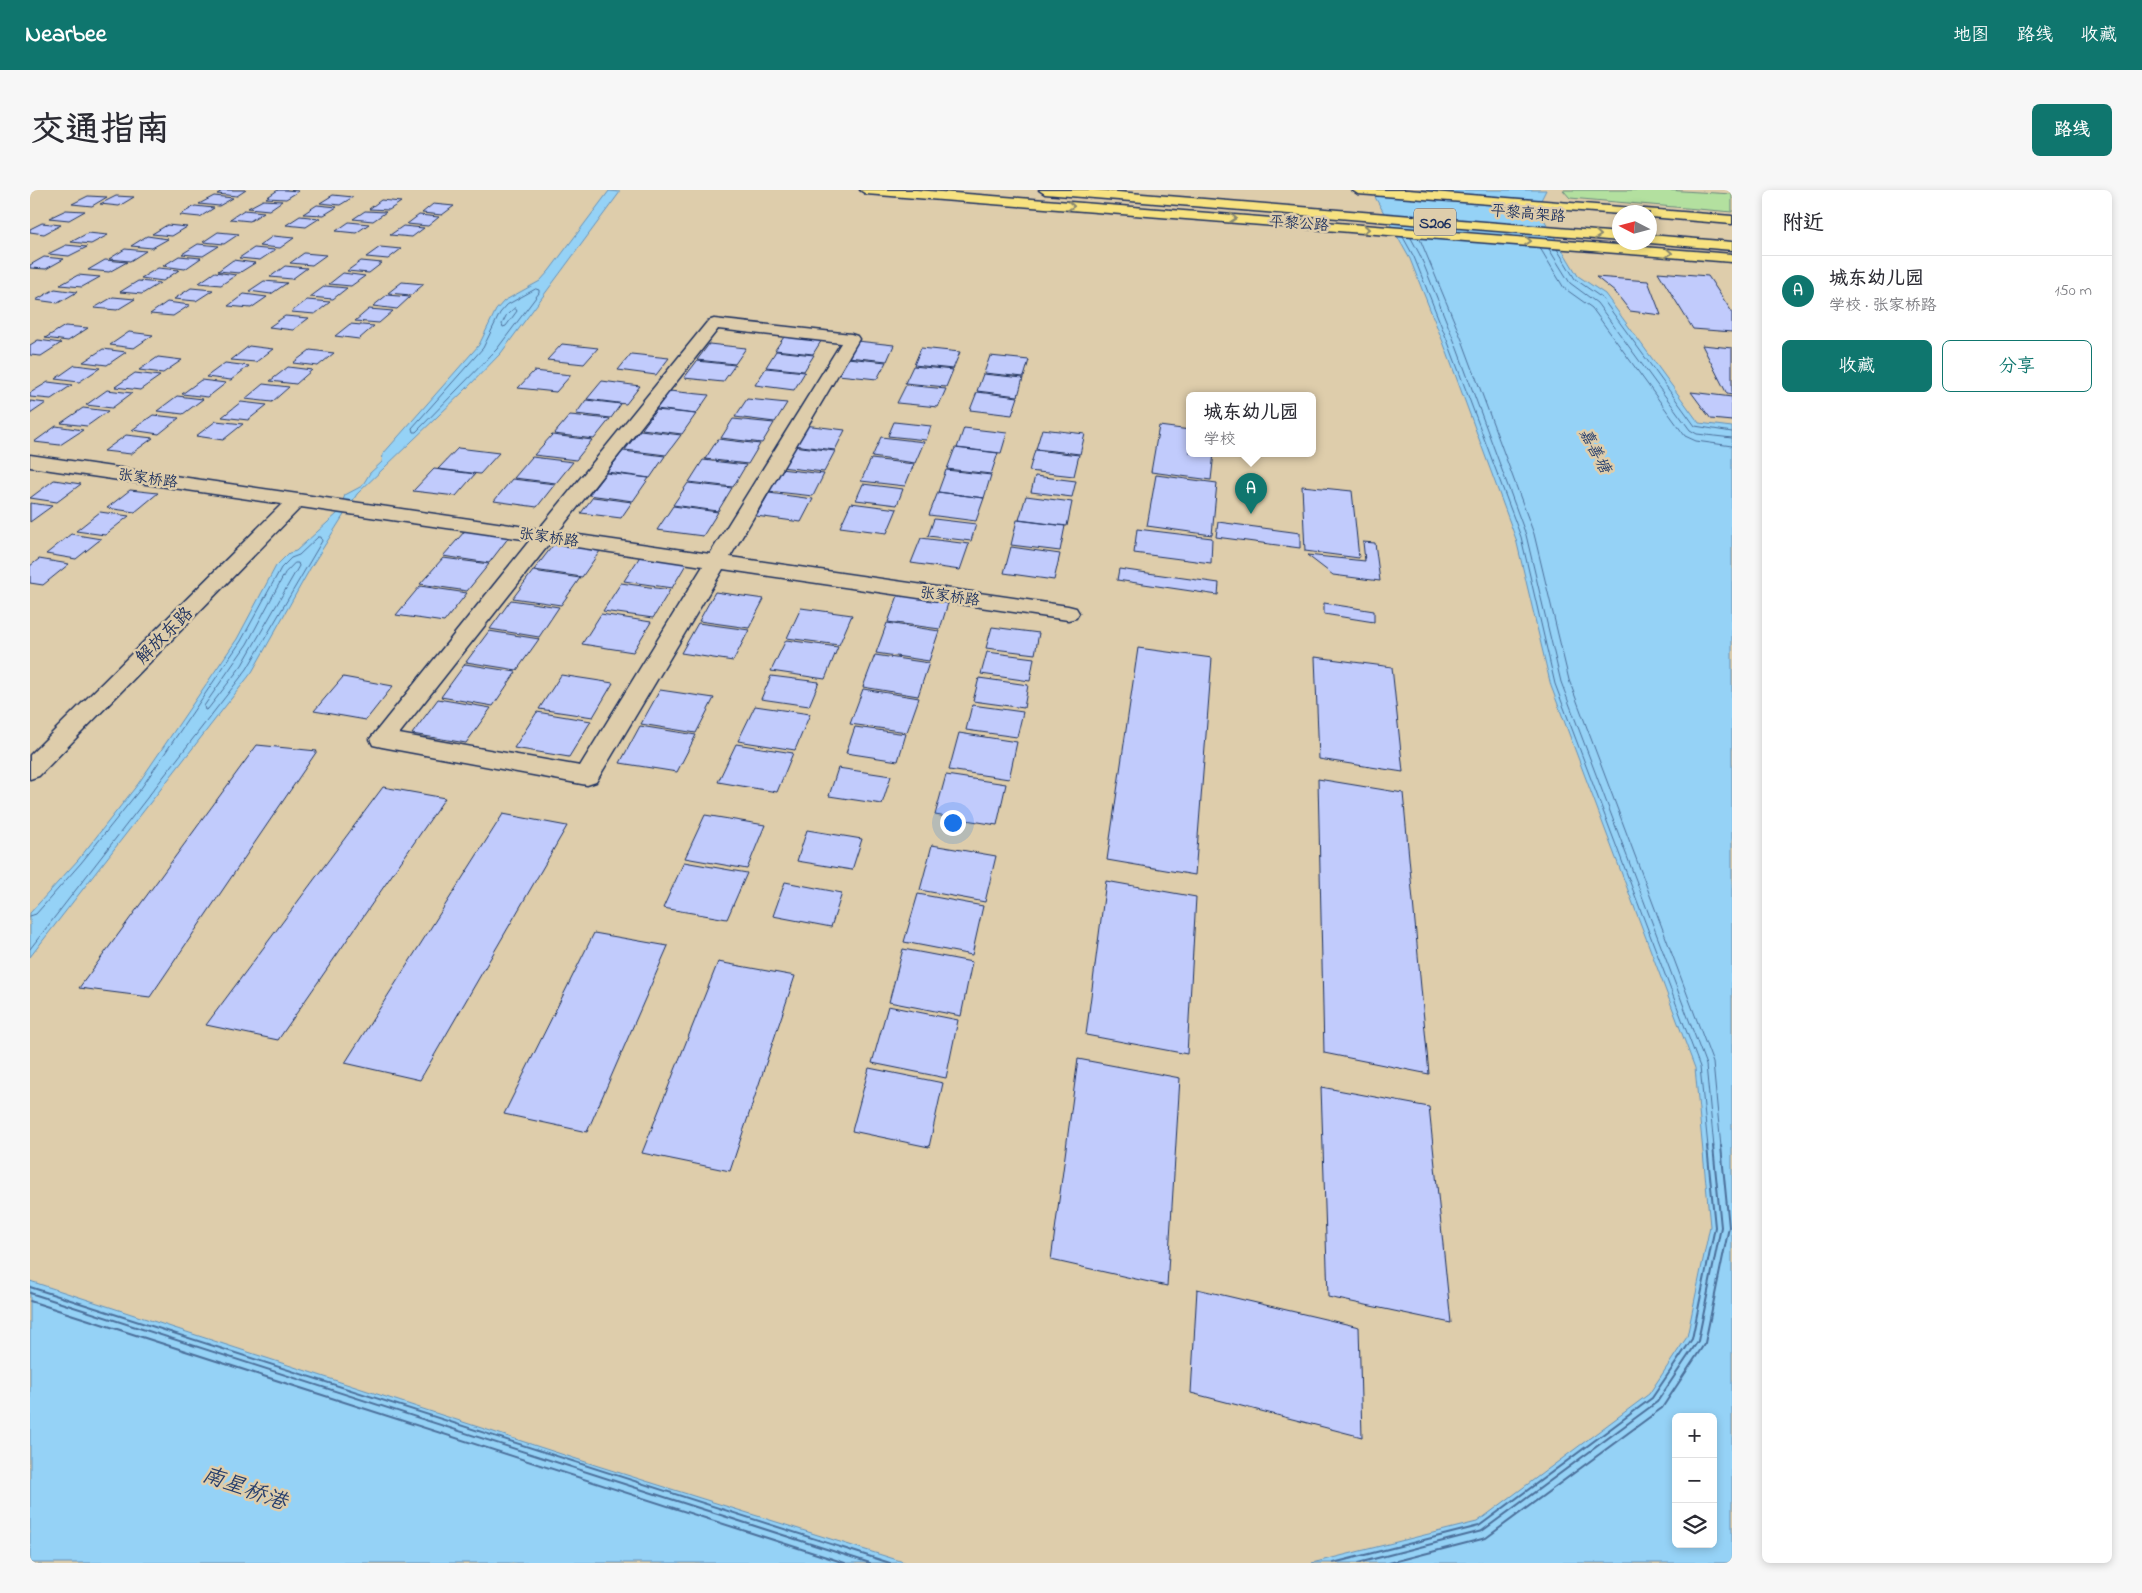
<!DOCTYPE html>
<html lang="zh">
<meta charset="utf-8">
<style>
:root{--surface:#fff;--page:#f7f7f7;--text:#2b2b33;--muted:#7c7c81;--line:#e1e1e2;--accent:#0f766e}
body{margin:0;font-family:"Indie Flower","LXGW WenKai TC",sans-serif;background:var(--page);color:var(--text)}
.controls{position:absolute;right:15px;bottom:15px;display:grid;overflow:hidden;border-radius:8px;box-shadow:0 2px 8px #0003}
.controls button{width:45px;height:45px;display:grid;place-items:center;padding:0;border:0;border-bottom:1px solid var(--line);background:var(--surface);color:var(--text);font:25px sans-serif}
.compass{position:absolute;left:1582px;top:15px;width:45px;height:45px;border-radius:50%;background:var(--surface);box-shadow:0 2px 8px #0003;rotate:276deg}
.you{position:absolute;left:922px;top:632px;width:18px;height:18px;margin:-12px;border:4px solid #fff;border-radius:50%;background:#1a73e8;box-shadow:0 0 0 8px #1a73e833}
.badge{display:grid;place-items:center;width:32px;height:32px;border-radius:50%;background:var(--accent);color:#fff;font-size:16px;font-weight:700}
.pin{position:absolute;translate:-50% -41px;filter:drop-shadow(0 1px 2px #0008)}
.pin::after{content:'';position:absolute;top:26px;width:18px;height:15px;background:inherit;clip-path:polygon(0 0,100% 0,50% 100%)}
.popup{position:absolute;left:1156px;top:202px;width:130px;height:65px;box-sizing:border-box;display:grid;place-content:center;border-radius:8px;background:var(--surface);filter:drop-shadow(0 1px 4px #0005);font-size:16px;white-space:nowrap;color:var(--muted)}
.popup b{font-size:19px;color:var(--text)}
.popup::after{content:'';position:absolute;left:50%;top:100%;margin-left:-10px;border:10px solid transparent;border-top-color:var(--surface)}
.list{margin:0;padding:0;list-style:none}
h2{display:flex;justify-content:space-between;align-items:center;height:65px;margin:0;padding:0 20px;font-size:21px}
h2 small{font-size:16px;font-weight:400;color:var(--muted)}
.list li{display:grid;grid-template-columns:32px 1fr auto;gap:15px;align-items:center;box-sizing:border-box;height:70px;padding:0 20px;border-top:1px solid var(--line)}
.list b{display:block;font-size:19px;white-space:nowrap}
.list p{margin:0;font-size:16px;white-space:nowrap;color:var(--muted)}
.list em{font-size:16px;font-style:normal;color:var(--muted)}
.actions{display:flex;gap:10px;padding:15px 20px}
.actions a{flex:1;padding:11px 0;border:1px solid var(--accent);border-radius:8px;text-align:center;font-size:18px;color:var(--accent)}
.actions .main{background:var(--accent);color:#fff}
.icon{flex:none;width:28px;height:28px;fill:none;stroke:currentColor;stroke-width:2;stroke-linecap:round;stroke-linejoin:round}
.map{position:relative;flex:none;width:1702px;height:1373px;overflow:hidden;border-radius:8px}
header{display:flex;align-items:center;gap:30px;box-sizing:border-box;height:70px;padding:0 25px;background:var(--accent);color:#fff}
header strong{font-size:24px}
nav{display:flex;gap:28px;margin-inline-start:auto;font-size:18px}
.intro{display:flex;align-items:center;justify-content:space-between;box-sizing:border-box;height:120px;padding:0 30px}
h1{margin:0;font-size:35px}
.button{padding:12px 22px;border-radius:8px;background:var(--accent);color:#fff;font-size:18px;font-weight:700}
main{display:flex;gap:30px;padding:0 30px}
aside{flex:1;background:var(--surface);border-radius:8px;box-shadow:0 2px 8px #0003}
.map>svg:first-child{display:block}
.green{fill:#b3e09f;stroke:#67887e}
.water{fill:#95d2f6;stroke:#6491b9;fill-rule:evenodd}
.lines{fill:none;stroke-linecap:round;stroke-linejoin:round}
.shore-far1{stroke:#4c709b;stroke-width:1}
.shore{stroke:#4c709b;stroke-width:2}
.building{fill:#c1cbfc;stroke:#1b2f5e}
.minor-casing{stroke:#1b2f5e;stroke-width:3}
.major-casing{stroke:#1b2f5e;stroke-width:3}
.highway-casing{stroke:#1b2f5e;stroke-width:3}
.minor{fill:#decdab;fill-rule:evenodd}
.major{fill:#f7e281;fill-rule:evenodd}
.highway{fill:#f7e281;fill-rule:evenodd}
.oneway{stroke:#898870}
.labels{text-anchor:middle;stroke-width:5;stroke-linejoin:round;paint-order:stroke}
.far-street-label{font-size:15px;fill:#1b2f5e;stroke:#decdab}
.shield{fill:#decdab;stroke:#565e75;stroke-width:1}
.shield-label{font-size:16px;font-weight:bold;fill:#1b2f5e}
.far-water-label{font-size:16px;font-style:italic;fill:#273f6d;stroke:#decdab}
.street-label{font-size:18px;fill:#1b2f5e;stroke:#decdab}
.near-water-label{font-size:22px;font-style:italic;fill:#273f6d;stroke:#decdab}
</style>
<header>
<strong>Nearbee</strong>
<nav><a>地图</a><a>路线</a><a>收藏</a></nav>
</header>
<div class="intro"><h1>交通指南</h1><a class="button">路线</a></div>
<main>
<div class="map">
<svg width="1702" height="1373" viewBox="0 0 1702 1373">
<rect width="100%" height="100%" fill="#decdab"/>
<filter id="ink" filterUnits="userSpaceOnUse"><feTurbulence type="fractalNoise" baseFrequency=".02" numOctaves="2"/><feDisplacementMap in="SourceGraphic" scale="10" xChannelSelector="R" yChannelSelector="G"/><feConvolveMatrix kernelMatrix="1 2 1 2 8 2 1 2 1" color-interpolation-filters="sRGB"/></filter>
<g filter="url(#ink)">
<path class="green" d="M1533 0H1636L1702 4V22L1540 8Z"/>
<path class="water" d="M1341 0H1516L1507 18 1548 86 1575 104 1669 233 1702 237V1373H1282L1447 1332 1619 1204 1657 1147 1680 1036 1665 878 1521 496 1486 349 1415 157 1380 69ZM1646 1227H1683V1354H1646Z
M579 1 590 2 471 163 435 200 327 304 281 377 222 482 0 767V723L48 670 108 594 207 449 246 376 259 363 266 361 308 323 315 305 332 296 340 283 352 272 353 264 449 155 466 120 474 111 510 91 519 81Z
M0 1091 568 1276 877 1373H0Z"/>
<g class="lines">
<path class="shore-far1" d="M1373 47 1384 67 1419 155 1491 347 1525 494 1670 877 1678 957
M1381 48 1390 65 1425 153 1496 345 1531 492 1676 875 1684 957
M1390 49 1432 150 1504 344 1539 490 1683 873 1691 957
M1510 58 1534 98 1562 118 1655 246 1666 251 1702 256
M1519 59 1540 93 1567 113 1660 240 1667 244 1702 248
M1527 59 1545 89 1572 108 1665 236 1702 242
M506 99 509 100V103L467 159 386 242H383L382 238 453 158 470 123 477 115Z
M485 118 487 121 476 136 473 137 472 134 476 126Z
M265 373H268L269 376 212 475 178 519 175 520 174 516 217 454 255 383Z
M0 726 6 724 51 673 112 597 211 451 251 378 261 368 269 365 288 347H291L292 351 217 479 0 759"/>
<path class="shore" d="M0 1097 860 1373
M0 1103 840 1373
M0 1111 815 1373
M1303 1373 1449 1336 1622 1208 1662 1149 1685 1037 1677 956
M1328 1373 1452 1341 1627 1212 1668 1151 1691 1037 1683 956
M1359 1373 1456 1348 1632 1218 1675 1153 1699 1037 1691 956"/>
</g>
<path class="building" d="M194 0H216L207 6 187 4Z
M248 0H255L269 1 256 9 236 8Z
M303 5 323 7 310 15 290 13Z
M58 6 77 7 62 16 42 14Z
M86 6 104 7 89 16 70 14Z
M184 6 203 8 189 16 169 14Z
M233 10 252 11 239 20 218 18Z
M351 10 371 12 359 20 339 19Z
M403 14 424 16 412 25 392 23Z
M287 15 307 17 294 25 273 24Z
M165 16 184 18 170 27 150 25Z
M36 20 55 21 39 30 19 28Z
M214 20 234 22 220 31 200 29Z
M335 21 356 22 343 31 323 29Z
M389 25 409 27 398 36 377 34Z
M270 26 290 28 276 37 256 35Z
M319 32 339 34 326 43 306 41Z
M12 33 31 35 14 44 0 42V39Z
M137 35 157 37 142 46 122 44Z
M373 36 394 38 382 47 360 45Z
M188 42 209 44 194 54 173 52Z
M58 43 78 45 61 54 41 52Z
M117 46 138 49 122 58 101 56Z
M243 46 264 48 250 58 229 56Z
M168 54 189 56 173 66 152 64Z
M36 55 57 57 39 66 18 64Z
M350 57 371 59 358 69 336 67Z
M224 58 245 60 230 70 209 68Z
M95 59 116 61 100 71 79 69Z
M274 63 296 65 282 75 260 73Z
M149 66 171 68 155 79 133 76Z
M14 67 34 69 16 79 0 78V75Z
M75 70 97 72 79 82 58 80Z
M203 70 225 73 209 83 188 81Z
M331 71 352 73 339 83 317 81Z
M255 76 277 78 262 89 240 87Z
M128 78 149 80 133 91 111 88Z
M185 82 206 85 191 95 169 93Z
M1628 82 1678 86 1702 122V142L1663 139Z
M313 83 335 86 321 96 299 94Z
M48 85 70 87 52 97 30 95Z
M1566 87 1618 91 1631 125 1600 121 1586 103Z
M108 91 130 93 112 104 90 102Z
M234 91 257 93 241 104 219 101Z
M372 92 394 94 381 105 358 103Z
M295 96 317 98 303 109 280 107Z
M161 98 183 100 166 111 144 109Z
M25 99 47 102 28 113 6 110Z
M214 104 237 107 221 118 198 116Z
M357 105 380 107 367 119 343 116Z
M83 107 105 109 87 120 64 118Z
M277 110 300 112 285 124 261 122Z
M137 112 160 115 143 126 120 124Z
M339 119 363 121 349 133 325 131Z
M255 126 279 128 263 140 239 137Z
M320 134 344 136 329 149 305 146Z
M35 136 58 138 38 151 15 148Z
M99 142 123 145 104 158 80 155Z
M756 144 793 148 783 164 745 160Z
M8 150 31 153 11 166 0 165V155Z
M827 151 864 155 857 171 818 167Z
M532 154 568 158 554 174 517 170Z
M679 154 716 158 705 174 667 170Z
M1672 155 1702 158V205L1697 204Z
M219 156 243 159 226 172 201 170Z
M891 158 930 162 923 179 884 175Z
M73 159 96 162 77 175 53 172Z
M280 160 304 163 288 176 263 173Z
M746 161 784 165 774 181 736 177Z
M601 164 639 168 626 185 588 180Z
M960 166 999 170 994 187 954 183Z
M128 167 152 170 133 183 109 180Z
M817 168 856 172 847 189 808 185Z
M667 171 705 175 693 192 654 188Z
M195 173 219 176 201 190 176 187Z
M45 175 70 178 49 192 25 189Z
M883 176 923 180 916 197 875 193Z
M258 177 282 180 266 194 240 191Z
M736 178 775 182 764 200 725 195Z
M504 181 541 185 526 202 488 198Z
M105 183 130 186 110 200 85 197Z
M953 184 993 188 988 206 947 201Z
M171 190 196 193 178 207 152 204Z
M572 191 610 196 596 214 557 209Z
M18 192 42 195 21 209 0 207V203Z
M233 194 259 197 242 212 215 209Z
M876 195 916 199 908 217 867 213Z
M77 200 102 203 82 218 56 215Z
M639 201 679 205 666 224 626 219Z
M947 202 988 207 982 225 940 220Z
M1661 202 1702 207V231L1681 229Z
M147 206 173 209 153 224 127 221Z
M717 209 757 213 745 232 705 227Z
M556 210 591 214 581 228 546 224Z
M0 211 16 213 0 224Z
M211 212 237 215 218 230 192 227Z
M53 218 78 221 57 236 31 233Z
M626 220 666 224 652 244 612 239Z
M123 225 149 228 129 244 102 240Z
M540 225 580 229 564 249 524 244Z
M703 229 744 233 732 253 691 248Z
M186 231 213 234 193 250 166 246Z
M864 232 901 236 896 250 858 246Z
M774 235 815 240 805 260 763 255Z
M26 236 53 240 30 255 4 252Z
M1129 236 1160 240V263H1184L1181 290 1121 282Z
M934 238 977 243 971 263 927 258Z
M1012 239 1055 244 1050 264 1006 259Z
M610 240 651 245 636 265 595 260Z
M96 245 123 248 101 264 74 261Z
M522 245 562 250 546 270 504 265Z
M851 247 894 252 885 273 842 267Z
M688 249 730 254 718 274 675 269Z
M763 256 805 261 794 282 751 277Z
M428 258 469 263 450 284 408 279Z
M925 258 968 263 961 284 917 279Z
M1005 260 1049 265 1044 286 999 281Z
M593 261 635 266 620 288 577 282Z
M502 267 543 272 526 293 484 288Z
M841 269 884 274 875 296 831 291Z
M673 270 716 275 703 297 659 292Z
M404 279 445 284 426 306 383 301Z
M750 279 794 284 783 306 738 301Z
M916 280 961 285 954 308 908 302Z
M576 283 619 288 603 311 559 305Z
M1126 285 1187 293 1182 345 1117 336Z
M1005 286 1046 291 1042 307 1001 302Z
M482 289 525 294 507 317 464 311Z
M24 290 51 294 27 312 0 308Z
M658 293 702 298 688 321 643 315Z
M833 294 873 299 867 315 826 310Z
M1272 296 1322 301 1329 368 1275 361Z
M100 300 128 303 105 322 77 318Z
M908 302 954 308 946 331 899 325Z
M739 303 783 309 771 332 726 326Z
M996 306 1042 312 1037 336 989 330Z
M563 307 602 312 591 328 551 323Z
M0 313 22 316 0 332Z
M821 313 867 319 857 343 810 337Z
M643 316 688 322 673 346 627 340Z
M70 322 99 326 75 345 46 341Z
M904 329 946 334 941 351 898 346Z
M987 330 1035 336 1030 361 981 355Z
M1188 332 1270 343V358L1186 347Z
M1107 339 1182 348 1181 373 1104 363Z
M435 341 479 347 459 373 413 366Z
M41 344 71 349 46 369 16 364Z
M891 348 939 354 930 380 881 373Z
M1333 352 1345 353 1350 391 1303 385 1277 365 1335 371Z
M524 354 570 361 552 387 504 380Z
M981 357 1030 364 1024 390 974 383Z
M611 365 658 371 642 398 594 391Z
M413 368 459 374 437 401 390 394Z
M9 369 39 374 13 395 0 393V376Z
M1089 379 1189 393 1188 405 1087 390Z
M503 381 550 388 531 415 483 408Z
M591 393 640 400 623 428 573 421Z
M390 396 437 403 414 432 366 425Z
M685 402 734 409 719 438 669 431Z
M869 403 919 410 910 439 858 432Z
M481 410 529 417 509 447 460 439Z
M1294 413 1344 421V432L1294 424Z
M771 418 822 425 809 455 757 448Z
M571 424 621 432 603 462 552 454Z
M668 433 719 440 703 471 651 463Z
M857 433 909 441 899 471 846 463Z
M962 437 1009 443 1005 464 956 458Z
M459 441 509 449 487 480 436 472Z
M756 450 808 457 795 489 741 481Z
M1108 458 1182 468 1165 685 1077 670Z
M957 462 1004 468 1000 491 951 484Z
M845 465 899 473 888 506 833 497Z
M1285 467 1362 477 1373 582 1289 569Z
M435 474 486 482 463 516 411 507Z
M531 485 583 493 563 527 509 519Z
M741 486 789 492 779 516 731 509Z
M313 487 363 496 336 530 284 521Z
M949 488 998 495 994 518 943 511Z
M833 499 889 508 877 542 820 534Z
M630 500 684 508 666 543 611 534Z
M408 509 461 518 436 553 382 544Z
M942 515 993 522 987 547 936 540Z
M725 516 780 524 765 560 708 551Z
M507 522 561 531 539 567 484 558Z
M610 536 666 545 647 582 590 573Z
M825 537 876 544 868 571 816 563Z
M929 543 987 552 979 589 919 580Z
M706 554 763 563 747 602 688 592Z
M227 555 287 561 120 807 49 798Z
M808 578 861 586 852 614 799 606Z
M916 585 976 594 967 635 905 625Z
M1288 589 1373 603 1399 884 1294 863Z
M353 597 415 608 248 850 176 835Z
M473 624 537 636 390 890 315 873Z
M675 625 735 635 717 679 655 668Z
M777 640 832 649 822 680 767 671Z
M902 655 966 666 955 712 890 700Z
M654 672 717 683 697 729 633 718Z
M1076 691 1166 707 1157 864 1056 845Z
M755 692 812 703 801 737 743 726Z
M888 704 953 716 942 765 874 752Z
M564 743 638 756 557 942 474 924Z
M873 759 942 772 931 826 859 812Z
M688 772 765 786 700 981 612 963Z
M858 816 928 830 916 888 842 873Z
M1048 869 1150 888 1137 1096 1021 1070Z
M839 878 913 893 899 957 822 941Z
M1291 897 1399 917 1421 1133 1298 1107Z
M1167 1099 1329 1137 1332 1247 1161 1203Z"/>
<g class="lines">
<defs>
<path id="minor" d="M684 129 821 144 827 146 829 149 700 367 1038 416 1046 418 1049 423 1046 428 1038 430 693 379 566 592 557 595 352 557 343 555 340 549 500 350 271 317 9 586 0 589V565L252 314 0 277V265L509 339 678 131ZM688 139 811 153 680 364 528 342ZM520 353 673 376 550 576 369 544Z"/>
<path id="major" d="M830 0H886L1702 64V72L836 4Z
M1322 0H1378L1702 26V34L1620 27V22H1590V24L1328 4Z"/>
<path id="highway" d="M1009 0H1063L1590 43V51L1015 4Z
M1620 45 1702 52V60L1620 53 1617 52H1620Z"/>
</defs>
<use href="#minor" class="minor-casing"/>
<use href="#major" class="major-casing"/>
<use href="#highway" class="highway-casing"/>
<use href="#minor" class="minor"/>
<use href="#major" class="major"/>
<use href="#highway" class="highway"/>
</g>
<defs><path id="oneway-chevron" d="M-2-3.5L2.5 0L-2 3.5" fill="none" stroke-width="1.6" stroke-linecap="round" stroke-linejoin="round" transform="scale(1.25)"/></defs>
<g class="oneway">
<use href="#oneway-chevron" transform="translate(1041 16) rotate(4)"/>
<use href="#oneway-chevron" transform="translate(1203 28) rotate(4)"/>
<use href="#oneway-chevron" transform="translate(1336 39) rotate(5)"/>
<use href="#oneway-chevron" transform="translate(1568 45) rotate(5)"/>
<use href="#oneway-chevron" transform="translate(1498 51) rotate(5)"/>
<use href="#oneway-chevron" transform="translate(1639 63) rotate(5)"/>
</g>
</g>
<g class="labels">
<g class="far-street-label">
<text transform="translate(1498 23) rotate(5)" y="5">平黎高架路</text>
<text transform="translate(1269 33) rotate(4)" y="5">平黎公路</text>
<text transform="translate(118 288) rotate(8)" y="5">张家桥路</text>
<text transform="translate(519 347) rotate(8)" y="5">张家桥路</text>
<text transform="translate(920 406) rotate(8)" y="5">张家桥路</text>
</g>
<rect class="shield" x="1384" y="18.5" width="42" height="27" rx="4"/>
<g class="shield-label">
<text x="1405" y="38">S206</text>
</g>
<g class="far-water-label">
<text transform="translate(1566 260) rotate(62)" y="6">嘉善塘</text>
</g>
<g class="street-label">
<text transform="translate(134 445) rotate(-45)" y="6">解放东路</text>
</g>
<g class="near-water-label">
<text transform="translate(215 1297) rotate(20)" y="8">南星桥港</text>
</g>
</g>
</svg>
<div class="controls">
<button>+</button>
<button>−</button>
<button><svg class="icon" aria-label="layers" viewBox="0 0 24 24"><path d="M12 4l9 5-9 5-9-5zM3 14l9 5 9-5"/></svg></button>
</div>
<svg class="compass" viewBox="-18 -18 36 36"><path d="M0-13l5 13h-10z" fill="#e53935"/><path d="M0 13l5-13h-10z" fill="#7c7c81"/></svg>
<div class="you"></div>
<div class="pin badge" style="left:1221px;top:324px">A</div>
<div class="popup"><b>城东幼儿园</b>学校</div>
</div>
<aside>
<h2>附近<small></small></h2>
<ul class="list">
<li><span class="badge">A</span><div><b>城东幼儿园</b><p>学校 · 张家桥路</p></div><em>150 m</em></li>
</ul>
<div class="actions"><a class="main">收藏</a><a>分享</a></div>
</aside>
</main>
